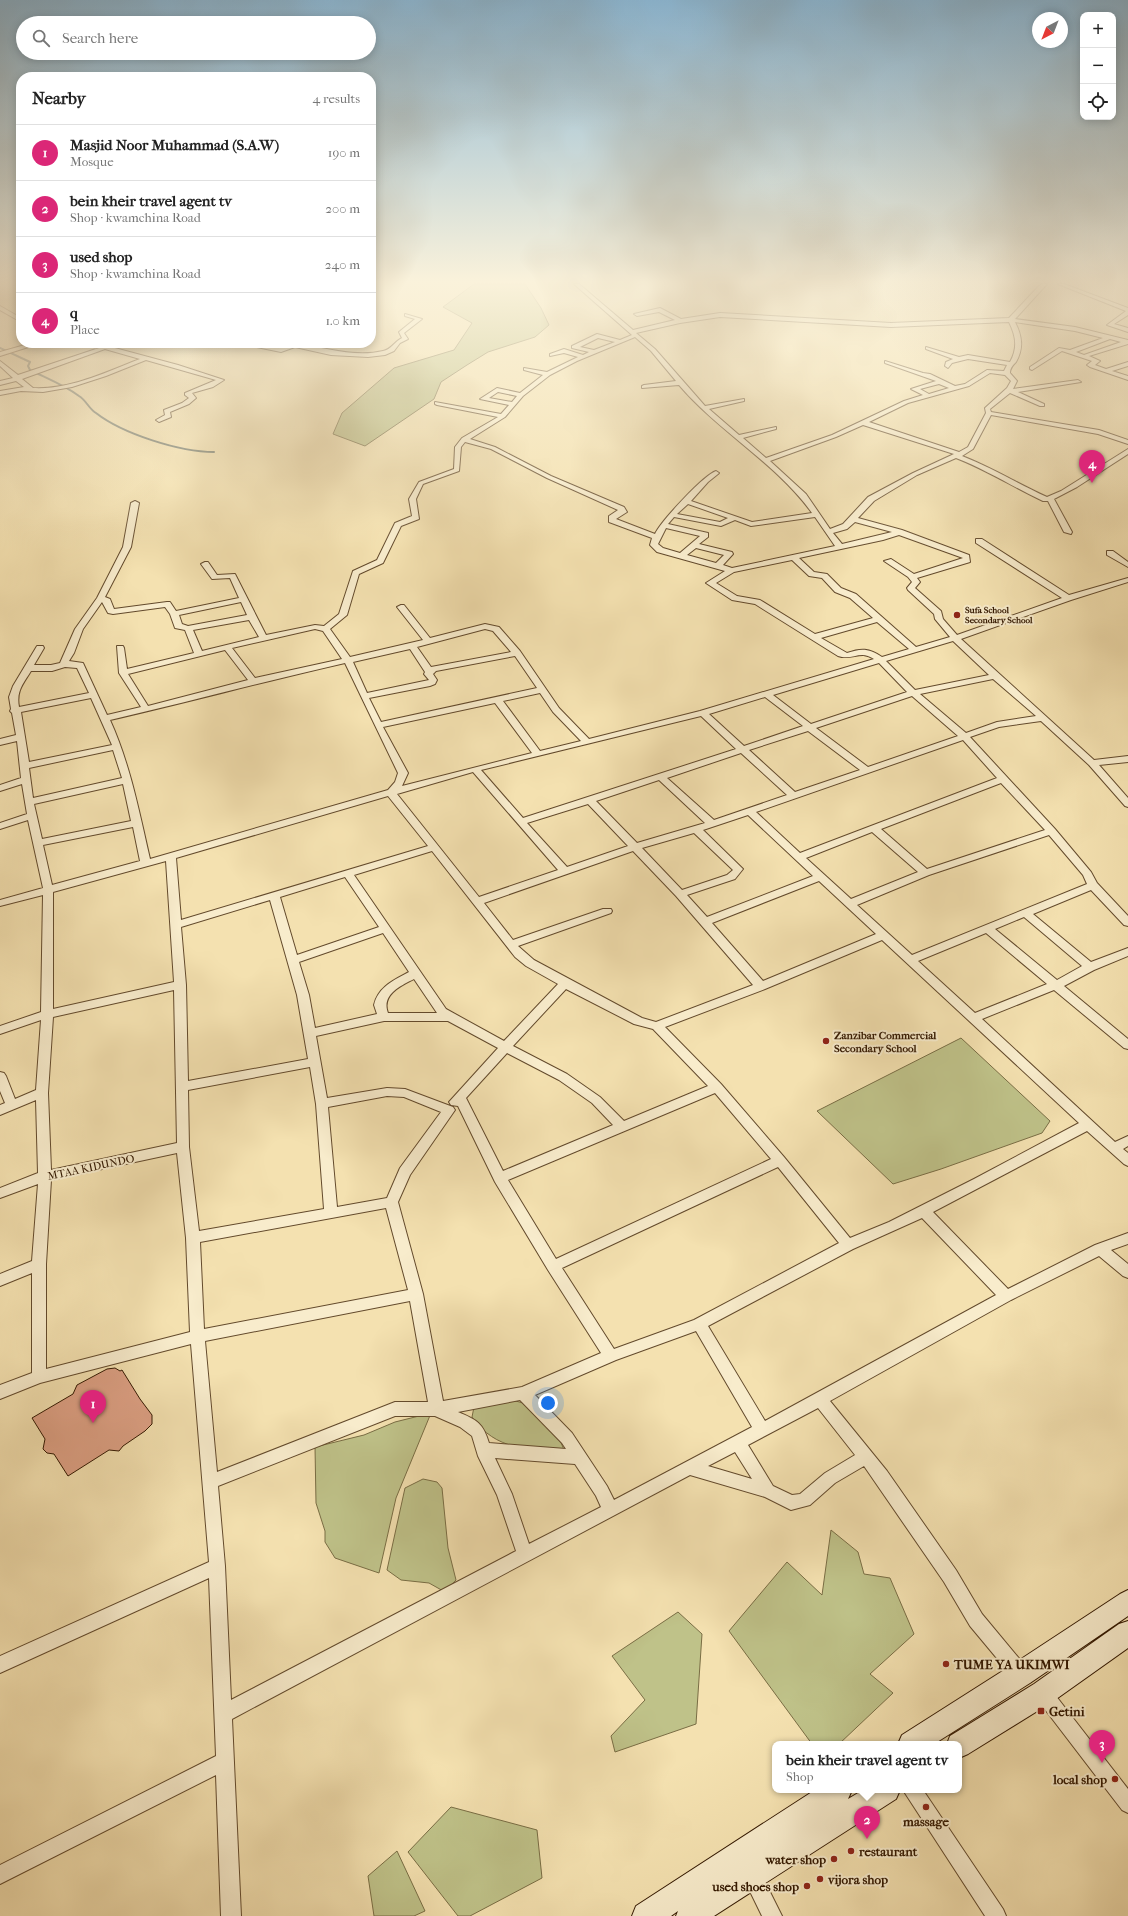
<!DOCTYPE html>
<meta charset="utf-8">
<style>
:root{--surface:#fff;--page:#f6f6f6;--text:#222;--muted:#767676;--line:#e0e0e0;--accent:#db2777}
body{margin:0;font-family:"IM FELL French Canon",serif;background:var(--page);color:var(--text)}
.controls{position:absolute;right:12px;top:12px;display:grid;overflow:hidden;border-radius:8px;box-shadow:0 2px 10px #0003}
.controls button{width:36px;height:36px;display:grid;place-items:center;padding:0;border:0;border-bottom:1px solid var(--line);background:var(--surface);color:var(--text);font:20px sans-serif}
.compass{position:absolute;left:1032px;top:12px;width:36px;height:36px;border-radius:50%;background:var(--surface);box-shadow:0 2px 10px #0003;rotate:222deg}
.you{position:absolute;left:548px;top:1403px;width:14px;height:14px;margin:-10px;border:3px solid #fff;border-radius:50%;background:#1a73e8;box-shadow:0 0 0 6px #1a73e833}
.badge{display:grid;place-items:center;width:26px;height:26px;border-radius:50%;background:var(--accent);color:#fff;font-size:13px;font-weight:700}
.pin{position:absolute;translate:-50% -33px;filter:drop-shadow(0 1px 2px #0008)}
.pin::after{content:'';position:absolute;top:21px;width:14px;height:12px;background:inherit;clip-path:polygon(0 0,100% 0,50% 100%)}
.popup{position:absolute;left:772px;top:1741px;width:190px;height:52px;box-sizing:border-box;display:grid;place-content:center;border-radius:8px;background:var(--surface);filter:drop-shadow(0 1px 3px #0005);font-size:13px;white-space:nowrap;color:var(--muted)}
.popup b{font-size:15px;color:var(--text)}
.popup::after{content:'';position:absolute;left:50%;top:100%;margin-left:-8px;border:8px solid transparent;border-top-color:var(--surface)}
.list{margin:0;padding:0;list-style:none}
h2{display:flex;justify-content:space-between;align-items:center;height:52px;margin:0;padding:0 16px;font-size:17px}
h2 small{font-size:13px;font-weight:400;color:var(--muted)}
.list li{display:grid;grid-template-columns:26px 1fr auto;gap:12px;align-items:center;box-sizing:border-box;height:56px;padding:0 16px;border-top:1px solid var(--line)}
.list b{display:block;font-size:15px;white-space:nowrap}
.list p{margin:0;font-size:13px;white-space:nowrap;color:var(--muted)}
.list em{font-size:13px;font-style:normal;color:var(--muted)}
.icon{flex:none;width:22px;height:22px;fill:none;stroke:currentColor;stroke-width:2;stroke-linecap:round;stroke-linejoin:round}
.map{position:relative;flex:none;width:1128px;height:1916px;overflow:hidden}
.search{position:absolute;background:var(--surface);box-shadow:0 2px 10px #0003;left:16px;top:16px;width:360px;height:44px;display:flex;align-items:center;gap:10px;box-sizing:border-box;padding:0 14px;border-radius:22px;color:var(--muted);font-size:15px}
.panel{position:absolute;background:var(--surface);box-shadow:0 2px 10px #0003;left:16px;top:72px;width:360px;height:276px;border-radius:16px}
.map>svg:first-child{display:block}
.green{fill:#bfc289;stroke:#796d44}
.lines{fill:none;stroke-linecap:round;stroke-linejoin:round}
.stream{stroke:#747a6d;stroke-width:2}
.building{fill:#dda084;stroke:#331800}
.street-casing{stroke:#634a2c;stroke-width:2}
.secondary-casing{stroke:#331800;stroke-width:2}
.street{fill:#f8eccc;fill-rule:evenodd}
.secondary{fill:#f8eccc;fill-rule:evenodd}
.poi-dot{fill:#8f2418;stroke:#f8eccc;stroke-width:1.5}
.labels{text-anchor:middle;stroke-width:4;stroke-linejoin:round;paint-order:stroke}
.far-poi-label{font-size:9px;font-weight:bold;fill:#331800;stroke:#f8eccc;text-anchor:start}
.poi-label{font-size:11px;font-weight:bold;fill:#331800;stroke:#f8eccc;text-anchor:start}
.street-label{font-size:11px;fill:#331800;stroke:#f8eccc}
.near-poi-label{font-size:13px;font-weight:bold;fill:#331800;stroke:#f8eccc;text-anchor:start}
</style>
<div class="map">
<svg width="1128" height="1916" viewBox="0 0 1128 1916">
<rect width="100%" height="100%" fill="#f4e1b0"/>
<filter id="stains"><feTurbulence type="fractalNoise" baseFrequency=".005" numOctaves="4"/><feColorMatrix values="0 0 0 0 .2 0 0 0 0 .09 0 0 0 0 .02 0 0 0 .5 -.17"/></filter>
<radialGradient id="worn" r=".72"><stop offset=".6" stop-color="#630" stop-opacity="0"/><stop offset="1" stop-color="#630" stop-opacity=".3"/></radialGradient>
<path class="green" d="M474 284H525L541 308 549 325 535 337 488 352 467 365 441 382 434 399 365 446 333 434 342 413 394 368 454 350 472 323 443 307Z
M961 1038 1050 1121 1042 1133 941 1169 893 1184 817 1111Z
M512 1400 523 1403 559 1438 565 1452C528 1449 496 1451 472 1417L474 1407Z
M431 1413 396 1498 379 1573 335 1558 325 1542V1531L316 1503 315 1447 364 1435 395 1422Z
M423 1479 437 1482 442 1488 448 1548 456 1580 445 1592 429 1583 401 1580 387 1570 405 1488Z
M831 1530 858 1552 864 1574 890 1578 914 1634 870 1674 893 1693 839 1744H812L729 1631 787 1562 822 1595Z
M678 1612 702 1634 696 1724 615 1752 611 1736 645 1700 612 1656Z
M451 1807 537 1830 542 1878 470 1916H458L408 1852Z
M397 1851 425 1911 414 1916H374L368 1876Z"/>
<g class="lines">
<path class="stream" d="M0 348 30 362 28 366 30 370C46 378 64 385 79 396 86 400 89 409 96 413 123 434 180 452 214 452"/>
</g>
<path class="building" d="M115 1368 120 1371 122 1370 140 1399 152 1415V1424L145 1431 123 1446 119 1451 109 1450 68 1476 54 1454 47 1453 43 1449 45 1439 32 1418 73 1394 77 1385 107 1369Z"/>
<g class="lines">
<defs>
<path id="street" d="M574 284H579L633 330 675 320 659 312 637 316 634 314 660 308 681 319 720 313 891 323 1009 318 1038 287 1042 284H1047L1015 319 1075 327 1128 340V344L1089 356 1100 361 1095 365 1106 369 1128 362V366L1112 371 1128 376V380L1090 367 1087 365 1092 361 1062 351 1032 370 1030 369V367L1059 348 1070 350 1103 338 1075 331 1015 322C1022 336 1024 348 1016 362 1013 365 1010 368 1010 373L1017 381 1013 389 1078 380 1081 382 1018 392 1044 404V406H1040L1010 393 990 409 991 412 1099 430 1128 440V444L1098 434 991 415 973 449 962 456C991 467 1018 484 1047 497L1061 491 1128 449V454L1077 487 1054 499 1072 532 1071 534 1064 532 1048 501H1043C1013 487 987 470 956 458L917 475 874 501 858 518 902 530 969 555 970 562 917 578 920 582 915 588 941 611 943 619 957 635 1062 598 976 543V539H982L1069 595 1128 578V582L1071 600 961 639 1094 760 1128 756V762L1099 765 1128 798V807L1125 806 1089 765 1041 721 999 727 970 737 1055 829 1091 872 1097 883 1128 916V926L1124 925 1091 890 1033 914 1091 962 1128 948V956L1094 970 1064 986 1128 1039V1049L1124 1048 1054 990 982 1019 1115 1142 1128 1136V1146L1123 1149 1128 1153V1166L1124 1164 1087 1131 933 1212 1008 1289 1095 1245 1128 1233V1244L1111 1250 1128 1264V1278L1123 1276 1099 1256 1011 1300 830 1401 887 1471 956 1570 982 1614 1027 1668 1030 1674 1027 1680 1021 1683 1015 1680 970 1626 944 1582 864 1466 835 1483 810 1505 791 1510 765 1497 690 1475 232 1719 241 1916H221L216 1775 0 1884V1865L216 1756 209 1578 0 1673V1656L209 1562 191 1344 40 1383 0 1399V1385L32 1373V1273L0 1286V1274L32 1261 38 1184 0 1198V1188L38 1173 36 1100 0 1115V1105L5 1103 0 1091V1072L4 1073 6 1076 15 1099 36 1090 41 1020 0 1034V1026L41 1012 43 895 0 906V900L43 888 28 820 0 829V823L27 814 22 784 0 791V785L21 778 17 741 0 745V739L16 735 12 713 10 711 11 709 9 697 13 686 37 646H43L44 648 34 665H51L60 663 75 629 97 598 123 547 131 503 135 501 139 503 131 547 105 597 110 599 114 609 167 602H170L176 611 239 598 230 578 212 579 201 564 205 562H208L217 575 235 574 266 635 315 625 324 626 339 614 353 571 377 560 395 523 412 516 409 499 419 482 454 469 455 447 462 438 498 417 437 405 435 404V402L501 414 509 405 480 399 497 388 520 393 543 375 524 370V368L547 372 578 357 564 353 550 356V354L564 349 583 355 589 352 572 348V346L597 334 620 340 632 335ZM720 317 891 327 1009 322C1016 336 1018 348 1010 362L968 355 959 357 926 347V349L953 359 946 362 945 366 948 368 952 363 968 359 1007 365 1004 371 987 370 965 384 955 386 930 374 923 373 885 361V363L936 381 911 389 923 395 904 401 832 435 766 458 743 438 776 429V427L739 435 709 409 744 401V399L705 406 655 349 636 333 680 323ZM635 337 651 351 676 381 644 385 642 386V388L679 385C719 432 776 463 812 513L752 522 691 501 708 482 718 474 719 473 716 471C704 475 661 521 655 534L616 519 627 512 624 507 551 476 495 447 470 439 505 417 523 396 550 375 577 361ZM598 338 615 342 594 350 580 347ZM1110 339 1121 342 1084 355 1076 352ZM990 373 1005 375 1011 381 1007 388 985 408 986 413 968 447 959 452 869 422 908 403 969 386ZM939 384 949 388 929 394 920 389ZM498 392 517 396 512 402 489 398ZM863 425 954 454 913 473 868 497 843 524 830 529 806 494 770 461 836 437ZM465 442 491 449 547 478 618 510 609 516V522L652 538 650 545 657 552 725 571 706 583 732 600 755 604 838 656C853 661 860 649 874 659L700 711 589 739 559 708 520 651 499 627 485 624 430 638 404 605H401L397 607 423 640 350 657 330 629 347 615 359 574 383 563 401 526 419 519 416 499 423 484 459 471 461 447ZM688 504 728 518 720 522 677 514ZM674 517 721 526 735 520 751 526 815 517 835 546 732 568 723 565 733 554 732 552 699 544 708 537V533L668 524ZM855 522 892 532 842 544 833 533 847 529ZM666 528 700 536 680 553 663 548 658 544ZM899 535 963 558 914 574 891 559 884 561 908 577 912 582 907 588 908 590 934 614 935 619 950 637 916 647 856 594 841 588 827 574 814 572 799 558 883 540ZM696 548 724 555 716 563 687 555ZM792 560 809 576 822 578 835 592 850 598 873 618 815 634 760 600 737 596 716 583 734 572ZM102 602 108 613 113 614 165 607 170 614 175 628 185 630 194 653 127 669 124 648 123 646H117L119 673 141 707 107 715 83 663 69 661 74 653 83 629ZM241 602 247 615 188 626 182 624 179 615ZM249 620 259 637 202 651 193 630ZM877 622 909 649 882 657C869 648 861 648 847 653L821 638ZM315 629 323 631 342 659 255 678 232 648ZM485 629 493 631 511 652 431 667 417 647ZM953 641 989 675 915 690 886 661ZM410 649 425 672 424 674 429 680 367 693 353 662ZM225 650 248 680 148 706 128 674ZM515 656 537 688 381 722 369 698 430 686 435 684 437 680 433 674 436 671ZM345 663 398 773 395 782 388 790 150 859C139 811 130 764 110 720 188 702 266 681 345 663ZM879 663 907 692 811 724 773 695ZM65 667 77 668 89 693 19 707C16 691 23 684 31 671H52ZM993 679 1036 716 997 722 966 733 920 694ZM540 693 553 712 581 741 540 751 503 701ZM912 696 958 736 868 767 816 728ZM765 697 803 726 744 746 709 714ZM91 698 112 745 29 762 21 712ZM495 703 532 753 402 786 408 773 383 727ZM701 716 736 749 523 818 481 770ZM808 731 860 770 795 792 749 750ZM963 740 997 778 800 853 756 812ZM113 750 122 778 33 798 29 768ZM741 753 787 795 714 820 667 778ZM473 772 558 870 479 897 397 794ZM659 780 705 823 637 843 596 801ZM1001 783 1045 830 927 869 881 829ZM123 784 131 821 42 839 34 804ZM388 796 428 846 181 920 176 858ZM588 804 628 846 567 867 527 823ZM748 815 813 876 707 917 687 895 735 879 743 869 703 830ZM133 827 140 861 52 885 43 845ZM872 832 918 872 851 899 806 858ZM694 833 733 870 727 875 682 890 642 848ZM1049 835 1083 875 1087 884 912 955 857 905 929 875ZM432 851 515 957 526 966 558 984 504 1041 446 1009 354 875ZM633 851 676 896 753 985 656 1022 642 1018 534 960 518 946 611 913 612 911 611 909H603L513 940 484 903ZM166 861 174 982 53 1009V892ZM345 877 379 927 297 955 280 897ZM819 881 876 934 763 981 712 923ZM270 900 297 995 308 1059 188 1081 186 985 181 927ZM1024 917 1082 966 1057 980 995 929ZM383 933 409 972C394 980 378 987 374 1005L377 1014 315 1028 309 995 299 962ZM986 933 1047 984 975 1013 918 961ZM882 940 1079 1123 974 1179 889 1222 850 1238 784 1157 721 1084 665 1027 765 989ZM414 979 437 1013H388C381 995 400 986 414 979ZM566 989 634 1024 653 1029 708 1086 624 1121 600 1097 567 1074 513 1046ZM174 990 177 1143 51 1170 48 1093 53 1017ZM384 1021H448L498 1048 449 1102 451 1105 458 1106 495 1182 548 1270 601 1353 522 1387 443 1401 423 1294 398 1202 410 1175 455 1110 453 1107 405 1089 387 1088 327 1098 316 1036ZM507 1053 559 1080 592 1103 613 1125 503 1171 466 1098ZM310 1067 316 1104 324 1209 199 1231 189 1147 188 1090ZM715 1093 771 1159 556 1259 508 1180ZM387 1096 404 1097 441 1112 400 1168 387 1198 337 1207 328 1107ZM177 1153 186 1238 190 1332 46 1369V1264L51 1180ZM778 1167 839 1243 694 1320 614 1349 562 1268ZM386 1208 408 1290 204 1329 200 1242ZM922 1218 996 1295 765 1421 708 1326 853 1249ZM410 1301 428 1402H395L217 1472 205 1341ZM696 1331 752 1427 614 1500 607 1486 572 1433 535 1395 616 1360ZM520 1400 562 1443 566 1449 489 1443C483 1423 477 1420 458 1412ZM818 1408 855 1455 825 1473 800 1494 792 1495 773 1486 748 1445ZM395 1416H435L460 1427 472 1436 478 1456 497 1495 516 1551 231 1700 225 1566 218 1486ZM735 1452 752 1479 708 1466ZM495 1458 575 1464 596 1496 601 1507 529 1544 512 1494Z
M1058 284H1064L1128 308V315L1114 324 1128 328V332L1107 325 1126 311Z
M0 306 21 318V322L0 310Z
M405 314 422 319 404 333 408 339 400 343 394 351 385 355 368 357 331 355 295 347 281 352 236 343C251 343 265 347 279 348 285 348 291 343 297 344 325 347 354 358 383 351 391 350 395 341 402 338L399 332 415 319 405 316Z
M32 343H41L0 356V352Z
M84 343 104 346 112 343H121L111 347 178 365 224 380 213 387 192 393 196 398 189 404 170 412 171 417 159 422 156 420 165 415 164 410 182 403 189 398 185 395V393L216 380 146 360 106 376 72 387 43 392 21 391 0 395V391L24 387 16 381 0 385V381L13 378 0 366V361L18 375 99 348ZM105 349 140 359C106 372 70 390 33 388L22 379Z
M1107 551H1113L1128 562V567L1107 555Z
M1043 1684 1049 1687 1128 1789V1813L1122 1810 1037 1699 1034 1693 1037 1687Z
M903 1790H923L1003 1909 1006 1916H985Z
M751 1866 758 1868 782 1916H762L742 1875 744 1868Z"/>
<path id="secondary" d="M1128 1590V1616L1030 1683 934 1744H898L902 1735 1012 1665 1120 1594Z
M1128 1621V1648L1052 1702 968 1754 959 1758V1744H947L950 1736 1034 1684 1119 1624Z
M815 1790H852L848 1799 863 1790H900L896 1799 714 1916H676L678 1911 671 1916H632L636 1906Z"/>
</defs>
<use href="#street" class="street-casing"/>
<use href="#secondary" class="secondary-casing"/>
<use href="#street" class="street"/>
<use href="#secondary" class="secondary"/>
</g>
<linearGradient id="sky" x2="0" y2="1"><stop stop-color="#8bb7d4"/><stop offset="0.51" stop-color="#faf2db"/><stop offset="1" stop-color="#faf2db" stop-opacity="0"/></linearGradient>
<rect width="1128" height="552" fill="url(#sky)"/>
<g class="poi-dot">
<circle cx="957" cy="615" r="4"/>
<circle cx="826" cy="1041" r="4"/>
<circle cx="946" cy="1664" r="4"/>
<rect x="1037" y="1707" width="8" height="8" rx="2"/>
<circle cx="1115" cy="1779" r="4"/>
<circle cx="926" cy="1807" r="4"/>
<circle cx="851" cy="1851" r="4"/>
<circle cx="834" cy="1859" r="4"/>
<circle cx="820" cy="1879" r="4"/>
<circle cx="807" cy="1886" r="4"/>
</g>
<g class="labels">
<g class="far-poi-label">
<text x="965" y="613">Sufa School<tspan x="965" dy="10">Secondary School</tspan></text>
</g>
<g class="poi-label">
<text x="834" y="1039">Zanzibar Commercial<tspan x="834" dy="13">Secondary School</tspan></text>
</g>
<g class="street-label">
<text transform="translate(91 1167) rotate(-12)" y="4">MTAA KIDUNDO</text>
</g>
<g class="near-poi-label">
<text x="954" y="1669">TUME YA UKIMWI</text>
<text x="1049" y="1716">Getini</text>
<text x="1107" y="1784" text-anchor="end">local shop</text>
<text x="926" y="1826" text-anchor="middle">massage</text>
<text x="859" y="1856">restaurant</text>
<text x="826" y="1864" text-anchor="end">water shop</text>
<text x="828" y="1884">vijora shop</text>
<text x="799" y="1891" text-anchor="end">used shoes shop</text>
</g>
</g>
<rect width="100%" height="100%" filter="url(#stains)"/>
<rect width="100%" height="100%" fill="url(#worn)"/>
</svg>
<div class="controls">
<button>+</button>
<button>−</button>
<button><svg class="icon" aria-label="locate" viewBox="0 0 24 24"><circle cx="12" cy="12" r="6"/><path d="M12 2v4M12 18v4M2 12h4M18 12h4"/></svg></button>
</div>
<svg class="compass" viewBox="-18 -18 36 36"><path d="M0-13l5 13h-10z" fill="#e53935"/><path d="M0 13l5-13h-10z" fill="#767676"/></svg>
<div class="you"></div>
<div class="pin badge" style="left:93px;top:1423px">1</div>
<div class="pin badge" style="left:867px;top:1839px">2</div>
<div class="popup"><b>bein kheir travel agent tv</b>Shop</div>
<div class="pin badge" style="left:1102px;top:1763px">3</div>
<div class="pin badge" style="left:1092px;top:483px">4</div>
<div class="search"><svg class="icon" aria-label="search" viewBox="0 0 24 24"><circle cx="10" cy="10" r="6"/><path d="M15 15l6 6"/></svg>Search here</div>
<section class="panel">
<h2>Nearby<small>4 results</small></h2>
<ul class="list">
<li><span class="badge">1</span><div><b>Masjid Noor Muhammad (S.A.W)</b><p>Mosque</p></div><em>190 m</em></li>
<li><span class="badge">2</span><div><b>bein kheir travel agent tv</b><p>Shop · kwamchina Road</p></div><em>200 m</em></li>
<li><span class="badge">3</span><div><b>used shop</b><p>Shop · kwamchina Road</p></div><em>240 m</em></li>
<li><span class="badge">4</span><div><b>q</b><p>Place</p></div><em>1.0 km</em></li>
</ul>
</section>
</div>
